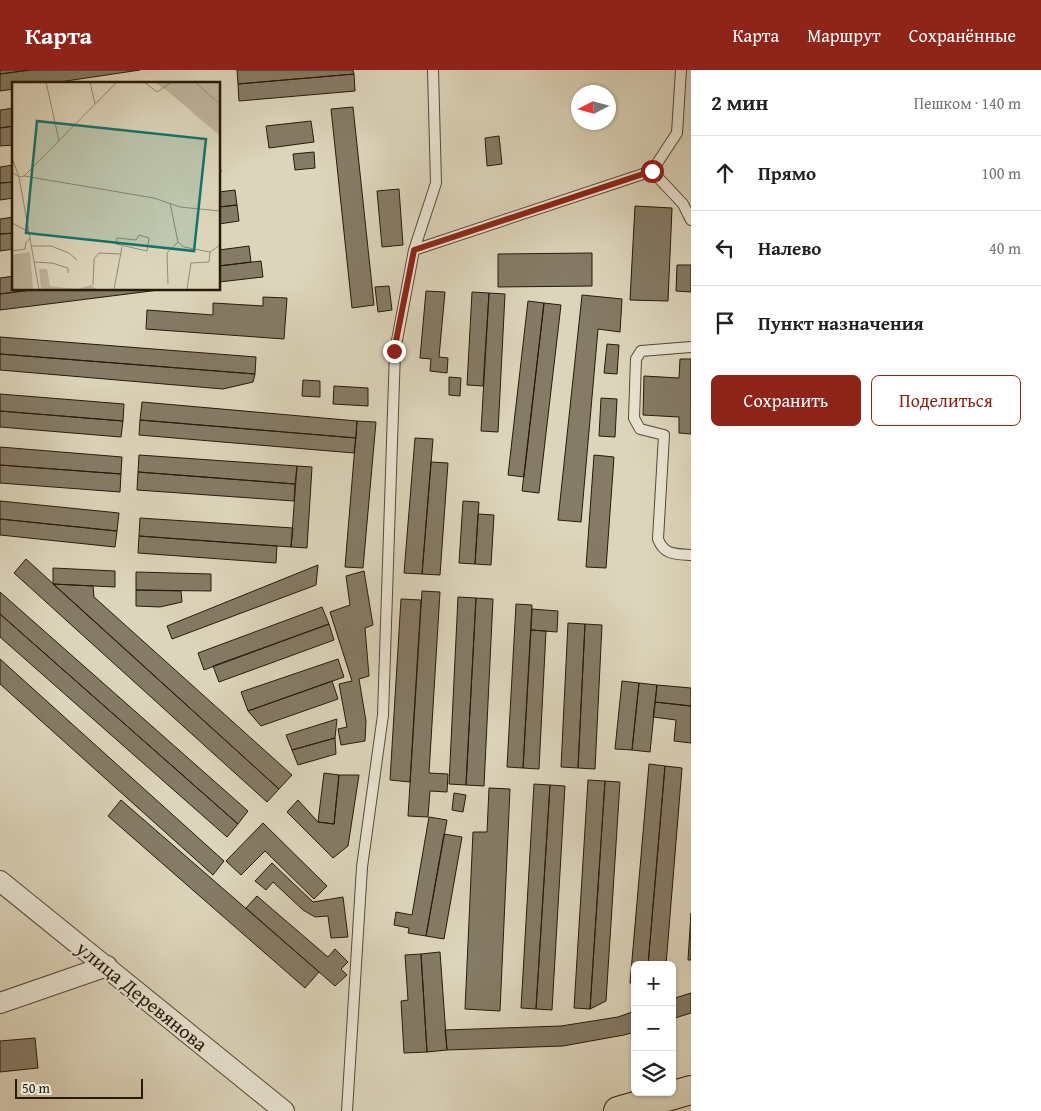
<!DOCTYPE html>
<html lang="ru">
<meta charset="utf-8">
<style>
:root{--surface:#fff;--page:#f2f2f2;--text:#202124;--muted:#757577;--line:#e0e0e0;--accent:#8f2418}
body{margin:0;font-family:"Gentium Book Plus",serif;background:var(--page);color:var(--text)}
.controls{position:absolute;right:15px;bottom:15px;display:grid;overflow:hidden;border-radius:8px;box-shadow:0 1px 4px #0004}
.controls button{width:45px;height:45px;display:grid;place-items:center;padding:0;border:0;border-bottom:1px solid var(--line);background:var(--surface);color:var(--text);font:25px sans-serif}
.compass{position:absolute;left:571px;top:15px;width:45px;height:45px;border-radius:50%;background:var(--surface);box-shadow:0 1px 4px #0004;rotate:264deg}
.scale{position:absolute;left:15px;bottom:12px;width:128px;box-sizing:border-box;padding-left:5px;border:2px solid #261a09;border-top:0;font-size:14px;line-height:18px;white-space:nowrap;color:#261a09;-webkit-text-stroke:4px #e9e4d3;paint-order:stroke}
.stop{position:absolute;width:15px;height:15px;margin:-11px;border:4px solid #8f2418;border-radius:50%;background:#fff}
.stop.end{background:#8f2418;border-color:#fff;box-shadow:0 1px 5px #0008}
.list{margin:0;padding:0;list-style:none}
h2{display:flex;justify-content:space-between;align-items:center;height:65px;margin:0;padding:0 20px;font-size:21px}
h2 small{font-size:16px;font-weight:400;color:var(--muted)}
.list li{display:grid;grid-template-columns:32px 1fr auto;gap:15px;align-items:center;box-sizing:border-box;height:75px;padding:0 20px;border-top:1px solid var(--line)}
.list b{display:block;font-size:19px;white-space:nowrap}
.list em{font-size:16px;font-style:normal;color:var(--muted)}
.actions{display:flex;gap:10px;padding:15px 20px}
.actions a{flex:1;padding:11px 0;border:1px solid var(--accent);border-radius:8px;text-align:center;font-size:18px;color:var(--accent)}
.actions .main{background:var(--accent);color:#fff}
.icon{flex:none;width:28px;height:28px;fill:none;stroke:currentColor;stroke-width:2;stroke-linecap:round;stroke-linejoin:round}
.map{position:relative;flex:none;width:691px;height:1041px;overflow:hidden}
header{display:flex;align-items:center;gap:30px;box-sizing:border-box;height:70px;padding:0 25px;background:var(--accent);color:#fff}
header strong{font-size:24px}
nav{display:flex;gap:28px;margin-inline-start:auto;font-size:18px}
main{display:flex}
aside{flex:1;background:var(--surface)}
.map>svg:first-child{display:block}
.building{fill:#857b66;stroke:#261a09}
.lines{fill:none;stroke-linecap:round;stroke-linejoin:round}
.service-casing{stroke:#544936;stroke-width:12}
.minor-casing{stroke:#544936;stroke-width:22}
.primary-casing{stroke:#261a09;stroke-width:30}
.service{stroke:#e9e4d3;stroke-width:10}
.minor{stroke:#e9e4d3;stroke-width:20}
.primary{stroke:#ddd5bb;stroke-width:28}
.route{stroke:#8f2418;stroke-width:6}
.labels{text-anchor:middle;stroke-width:4;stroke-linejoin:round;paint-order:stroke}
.street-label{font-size:20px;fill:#261a09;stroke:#e9e4d3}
.inset-road{fill:none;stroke:#948a74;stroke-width:1}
.view{fill:#0f766e;fill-opacity:0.15;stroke:#0f766e;stroke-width:2.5}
.inset-edge{fill:none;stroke:#261a09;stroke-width:2.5}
</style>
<header>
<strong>Карта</strong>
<nav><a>Карта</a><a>Маршрут</a><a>Сохранённые</a></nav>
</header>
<main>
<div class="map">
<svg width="691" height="1041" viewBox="0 0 691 1041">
<rect width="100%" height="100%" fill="#ddd5bb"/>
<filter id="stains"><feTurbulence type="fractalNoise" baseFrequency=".004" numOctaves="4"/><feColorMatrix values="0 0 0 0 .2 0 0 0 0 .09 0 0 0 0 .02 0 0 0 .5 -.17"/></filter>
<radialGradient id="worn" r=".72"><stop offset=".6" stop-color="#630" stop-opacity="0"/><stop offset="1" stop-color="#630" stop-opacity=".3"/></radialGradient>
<path class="building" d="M0 0H30L0 4Z
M30 0H140L46 14H14V19L0 21V4Z
M237 0H353L354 4 238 14Z
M354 4 355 21 239 31 238 14Z
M353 37 374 235 352 238 331 39Z
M14 38V56L0 58V40Z
M311 51 314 72 269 78 266 56Z
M14 56V75L0 76V58Z
M499 66 502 94 487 96 485 68Z
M314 82 315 98 295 100 293 84Z
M219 85 221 102H219Z
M14 95V112L0 113V97Z
M14 112V128L0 130V113Z
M399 119 403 175 382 177 377 121Z
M235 120 237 135 219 137V122Z
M237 135 239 151 219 154V137Z
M635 136 672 138 668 231 630 230Z
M14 147V163L0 164V149Z
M14 163V179L0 181V164Z
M249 176 251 192 219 196V180Z
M592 183V216L498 217V184Z
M261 191 263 207 219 212V196Z
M677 195H691V222L676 221Z
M14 206V219H39L0 224V208Z
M389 216 392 240 378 242 375 217Z
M39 219H167L0 240V224Z
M426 221 445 222 439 287 448 288 447 303 430 301 431 289 420 288Z
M472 222 489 223 483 316 467 315Z
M489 223 505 224 498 362 481 361Z
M582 225 622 229 620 262 598 259 581 452 558 450Z
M263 227 287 228 284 269 146 259 147 240 213 245V233L263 236Z
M528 231 544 233 524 407 508 405Z
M544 233 561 235 539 423 522 421Z
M0 267 256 287 255 304 0 284Z
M607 274 619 275 617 304 604 303Z
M0 284 255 304 253 312 223 319 0 300Z
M680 289H691V364L679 363V347L643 345 644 306 679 308Z
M449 307 461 308 460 326 449 325Z
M303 310 320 311V327L302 326Z
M334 316 368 318V336L333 334Z
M0 324 124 334 123 351 0 341Z
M601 328 617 329 615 367 599 366Z
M142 332 357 351 356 368 140 350Z
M0 341 123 351 121 367 0 357Z
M140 350 356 368 354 383 139 365Z
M357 351 376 352 363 498 345 497Z
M415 368 433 369 422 504 404 503Z
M0 377 122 387 121 404 0 395Z
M139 385 297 396 295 414 138 402Z
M594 385 614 387 606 498 586 497Z
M431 392 448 393 440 505 422 504Z
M0 395 121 404 120 422 0 413Z
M297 396 312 397 307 478 291 477Z
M138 402 295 414 294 431 137 420Z
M0 431 119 443 117 461 0 449Z
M463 431 479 432 475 494 459 493Z
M478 444 494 445 491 495 475 494Z
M140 448 293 458 291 477 139 466Z
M0 449 117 461 115 477 0 465Z
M139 466 277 476 276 493 138 483Z
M26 489 279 719 267 732 14 503Z
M318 495 316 515 172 569 167 556Z
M53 498 115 501V517L53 514Z
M364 501 373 555 365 558 369 606 359 609 366 651 365 671 341 675 338 659 347 657 339 614 352 611 330 542 350 535 346 506Z
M136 502 211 504V521L136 520Z
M53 514 93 516 94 527 292 705 279 719Z
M136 520 181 521 182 532 160 537 136 536Z
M422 521 440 522 429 703 448 704 447 722 430 721 428 747 408 746Z
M0 522 248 741 238 754 0 544Z
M458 527 476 528 466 715 449 714Z
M476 528 493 529 484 716 466 715Z
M401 529 421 530 410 712 390 710Z
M516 534 532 535 523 698 507 697Z
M322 537 329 554 204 600 198 583Z
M532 539 558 541 557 562 531 560Z
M0 544 238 754 227 767 0 567Z
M568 553 585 554 578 698 561 697Z
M329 554 334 570 219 612 213 596Z
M585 554 602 555 595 699 578 698Z
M531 560 546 561 539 699 523 698Z
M0 589 224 791 213 805 0 614Z
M338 589 344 607 248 641 241 622Z
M332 611 338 629 261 656 248 641Z
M622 611 639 613 632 680 615 679Z
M639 613 657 615 650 682 632 680Z
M657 615 691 618V636L655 632Z
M655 632 691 636V673L674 671 676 650 653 647Z
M337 649 335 668 292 680 286 665Z
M335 668 336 684 298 695 292 680Z
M649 694 665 696 648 895H635V914L630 913Z
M665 696 682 698 666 895H648Z
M324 703 339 705 334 754 318 752Z
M339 705H359L348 776 333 788 287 742 298 730 318 752 334 754Z
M588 710 605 711 590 939 574 938Z
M605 711 620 712 606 931 590 939Z
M534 714 550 715 536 939 521 938Z
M550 715 565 716 552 940 536 939Z
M489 718 510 719 500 941 465 939 473 762H487Z
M454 723 466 725 463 742 452 740Z
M121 730 319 902 305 918 108 746Z
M429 747 447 750 426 866 408 863 409 858 394 855 396 842 412 845Z
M263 753 327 816 314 829 265 781 241 805 226 791Z
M444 764 462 767 444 869 426 866Z
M272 793 313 832 343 827 348 867 331 868 328 846 315 847 303 840 273 812 266 820 255 811Z
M257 826 328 887 335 879 348 892 341 899 347 905 335 916 246 838Z
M691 843V890H688Z
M440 882 447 980 427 982 421 884Z
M421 884 427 982 404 983 401 931 408 930 405 885Z
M691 923V943L672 949V929Z
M635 941V962L624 965 563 976 447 980 445 960 561 956 618 947Z
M35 968 38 998 0 1002V971Z"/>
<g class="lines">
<defs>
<path id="service" d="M652 101 683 134 691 150
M414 180 652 101 677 63 681 0
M691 277 641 281 636 289 634 348 640 359 664 365 658 469C664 485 675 484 691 485
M347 1041 362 797 383 645 395 281 414 180 436 113 433 0"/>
<path id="minor" d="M0 811 284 1041
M0 933 107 896"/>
<path id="primary" d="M618 1041 691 1020"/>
</defs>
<use href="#service" class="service-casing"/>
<use href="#minor" class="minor-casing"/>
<use href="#primary" class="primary-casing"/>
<use href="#service" class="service"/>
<use href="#minor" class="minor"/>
<use href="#primary" class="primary"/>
</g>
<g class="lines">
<path class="route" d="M394 281 414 180 652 101"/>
</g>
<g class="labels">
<g class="street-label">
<text transform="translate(142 926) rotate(39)" y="7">улица Деревянова</text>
</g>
</g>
<g transform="translate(12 12)">
<rect width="208" height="208" fill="#ddd5bb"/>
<path d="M18 170 21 207H0V173ZM27 187H35L38 204 65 207 79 203 84 207H29Z" fill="#beb59d"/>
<path d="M142 0H207V53L158 11Z" fill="#beb59d"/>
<path class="inset-road" d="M34 0 47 59M78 0 83 22M132 0 145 10 160 0M183 0 208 22M0 76 7 95 27 207M0 90 7 95 12 94 105 0M12 94 142 116 168 125 208 129M158 121 166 160 172 165 198 170 208 163M0 141 17 150M127 153 137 156 135 169 104 162 105 156 124 158ZM19 164H39L57 171 65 178M0 169 13 167 14 160 18 157M22 180 40 181 56 186V191M156 202 155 171 166 160M81 203 82 177 87 171 109 172M102 207 110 165M175 207 179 181 197 180 198 170"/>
<path class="view" d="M25 39 194 57 182 169 14 151Z"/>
<rect width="208" height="208" class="inset-edge"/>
</g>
<rect width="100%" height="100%" filter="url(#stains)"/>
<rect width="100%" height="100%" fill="url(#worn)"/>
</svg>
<div class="controls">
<button>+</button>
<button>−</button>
<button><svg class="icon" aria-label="layers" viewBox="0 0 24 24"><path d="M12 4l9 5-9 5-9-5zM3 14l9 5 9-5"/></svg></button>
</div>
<svg class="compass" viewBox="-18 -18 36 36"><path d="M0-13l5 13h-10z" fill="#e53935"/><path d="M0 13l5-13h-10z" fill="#757577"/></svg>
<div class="scale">50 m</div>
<div class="stop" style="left:652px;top:101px"></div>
<div class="stop end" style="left:394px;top:281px"></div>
</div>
<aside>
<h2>2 мин<small>Пешком · 140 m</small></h2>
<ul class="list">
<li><svg class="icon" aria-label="ahead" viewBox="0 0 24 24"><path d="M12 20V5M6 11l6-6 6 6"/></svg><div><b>Прямо</b></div><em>100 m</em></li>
<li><svg class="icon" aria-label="left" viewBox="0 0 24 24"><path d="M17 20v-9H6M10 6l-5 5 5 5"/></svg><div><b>Налево</b></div><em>40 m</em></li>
<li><svg class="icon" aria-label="arrive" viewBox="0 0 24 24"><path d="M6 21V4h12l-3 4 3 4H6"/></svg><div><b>Пункт назначения</b></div></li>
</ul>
<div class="actions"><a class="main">Сохранить</a><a>Поделиться</a></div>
</aside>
</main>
